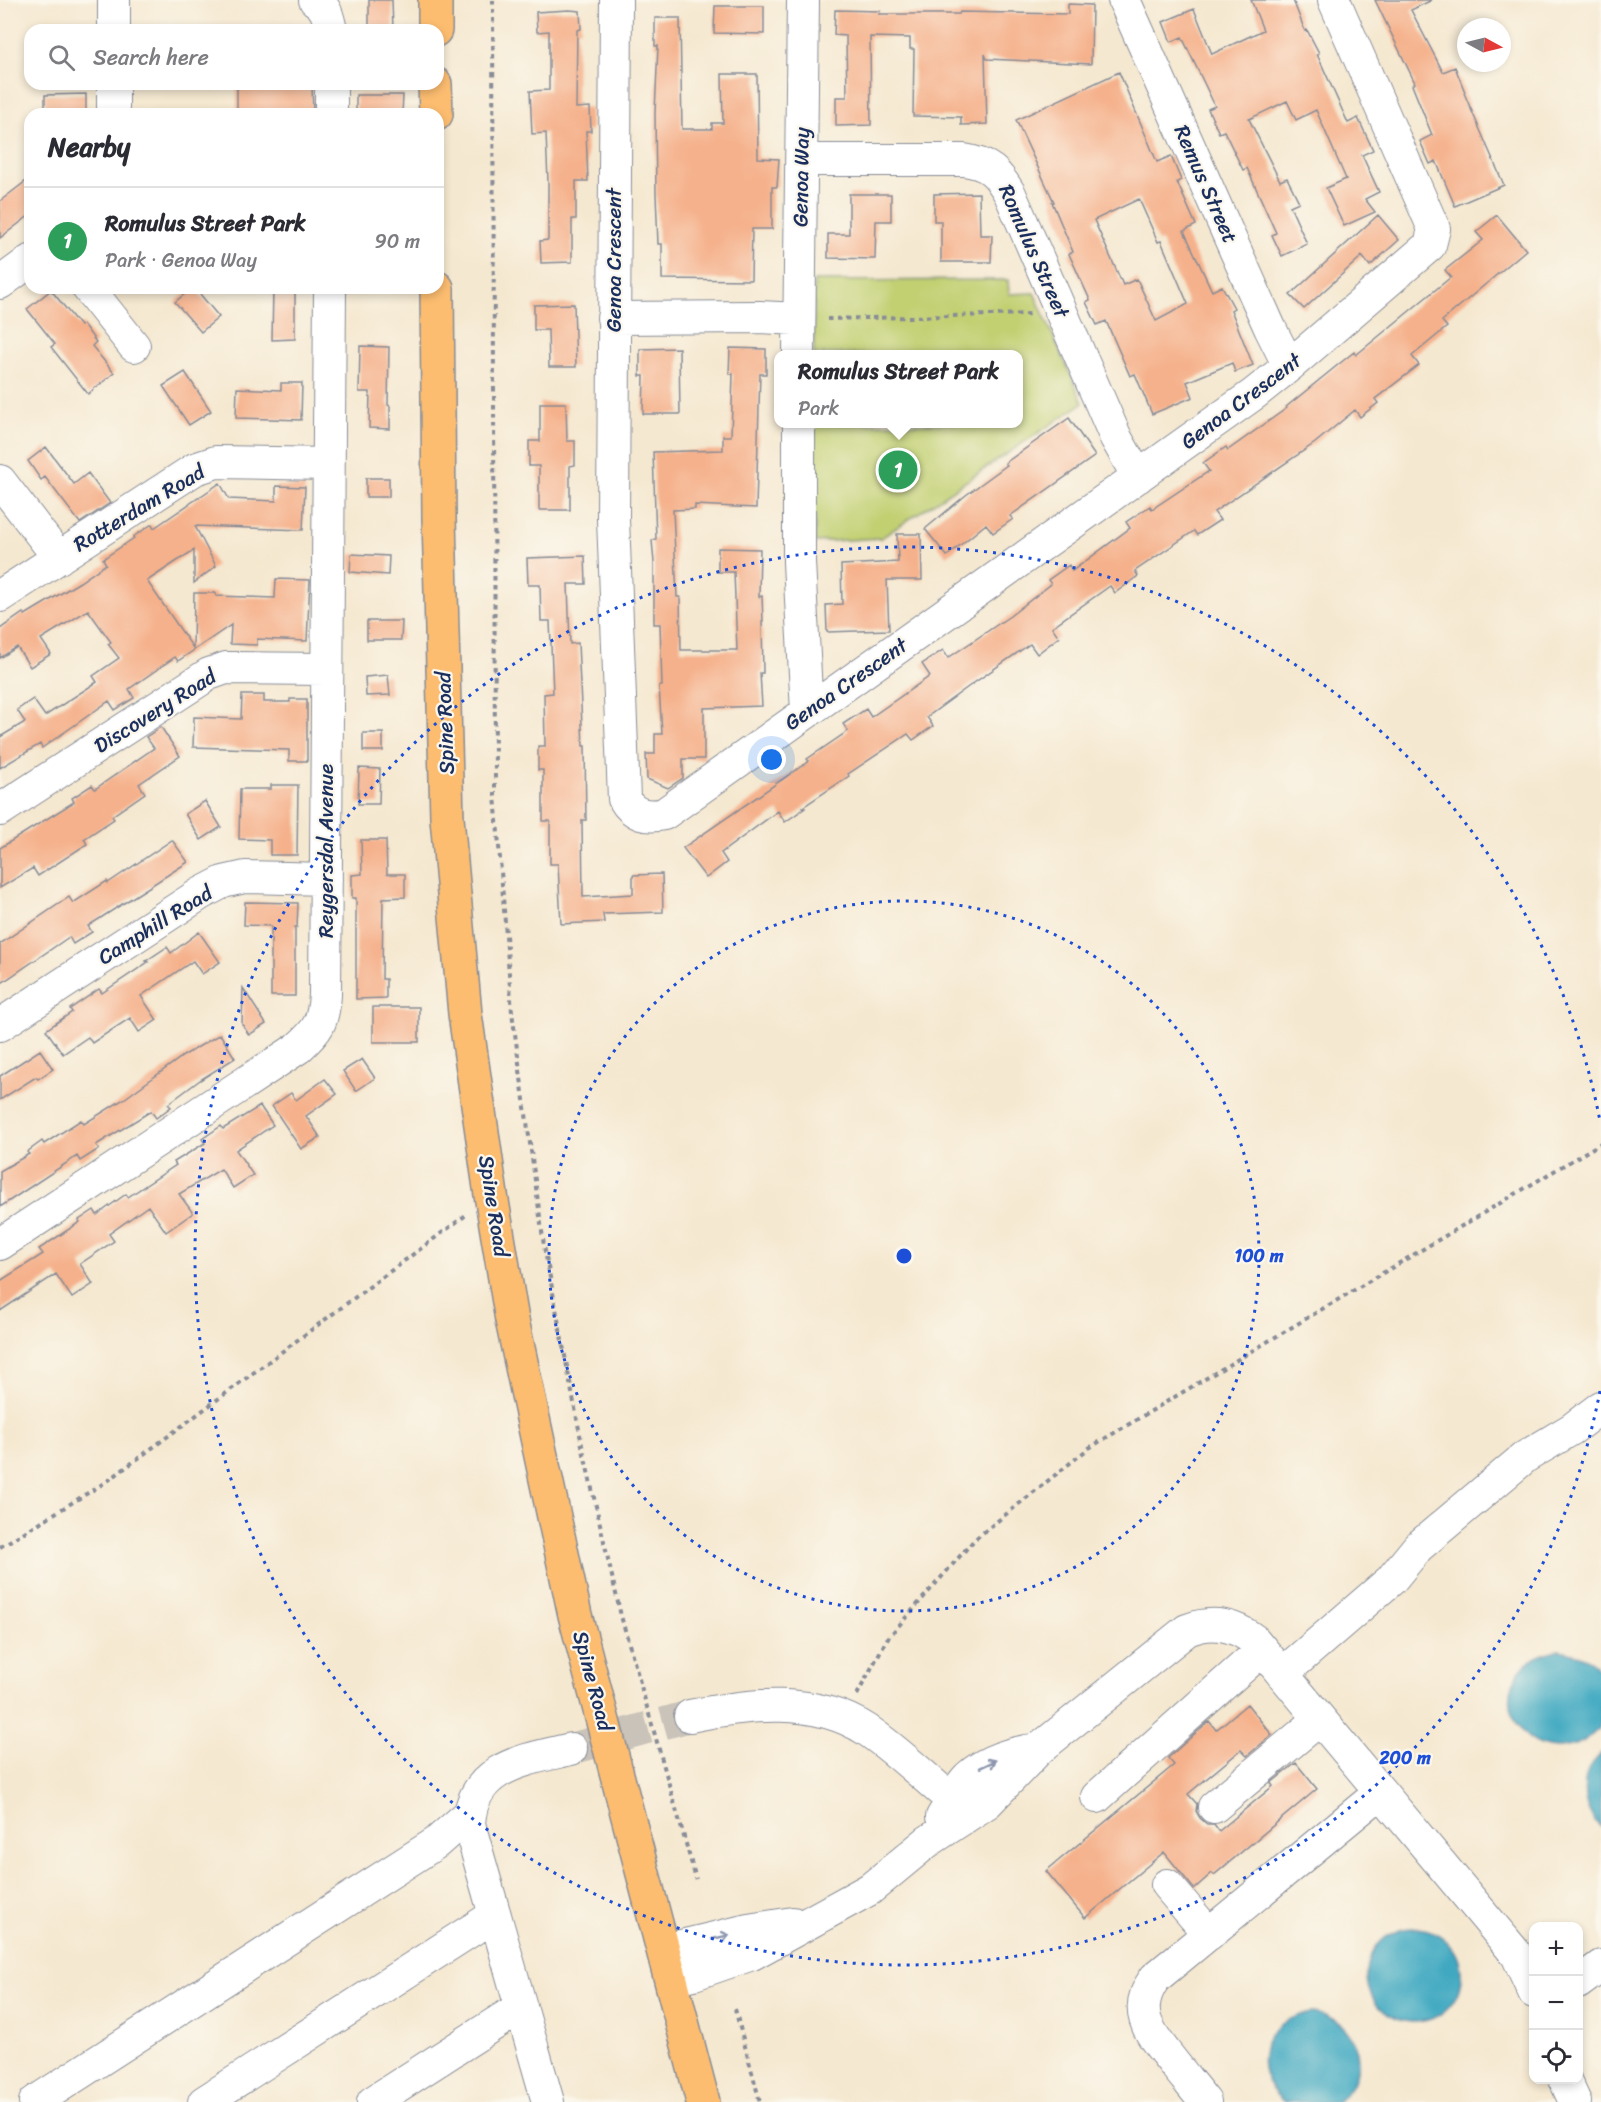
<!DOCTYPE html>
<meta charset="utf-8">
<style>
:root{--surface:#fff;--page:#f7f7f7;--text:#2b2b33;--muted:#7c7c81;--line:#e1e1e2;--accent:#c8321e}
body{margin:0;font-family:Sriracha,sans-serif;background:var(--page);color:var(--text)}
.controls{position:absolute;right:18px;bottom:18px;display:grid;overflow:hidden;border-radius:12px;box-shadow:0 3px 9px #0003}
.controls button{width:54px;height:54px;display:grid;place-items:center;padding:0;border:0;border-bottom:2px solid var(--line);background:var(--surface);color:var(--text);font:30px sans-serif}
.compass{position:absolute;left:1457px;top:18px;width:54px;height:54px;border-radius:50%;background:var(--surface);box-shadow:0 3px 9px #0003;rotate:97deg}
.you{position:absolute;left:772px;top:760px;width:21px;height:21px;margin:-15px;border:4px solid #fff;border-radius:50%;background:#1a73e8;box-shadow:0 0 0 9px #1a73e833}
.badge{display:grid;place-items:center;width:39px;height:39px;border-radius:50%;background:var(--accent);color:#fff;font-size:20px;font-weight:700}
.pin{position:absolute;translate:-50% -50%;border:3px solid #fff;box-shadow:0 2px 6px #0006}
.popup{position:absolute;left:774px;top:350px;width:249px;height:78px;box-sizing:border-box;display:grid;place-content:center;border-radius:12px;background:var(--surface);filter:drop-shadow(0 2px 4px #0005);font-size:20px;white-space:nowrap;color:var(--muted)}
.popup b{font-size:22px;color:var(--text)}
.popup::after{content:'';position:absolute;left:50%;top:100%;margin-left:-12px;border:12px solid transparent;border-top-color:var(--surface)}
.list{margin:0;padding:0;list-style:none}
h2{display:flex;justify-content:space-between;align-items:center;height:78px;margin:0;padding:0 24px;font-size:26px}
h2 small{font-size:20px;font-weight:400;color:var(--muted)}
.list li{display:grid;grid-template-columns:39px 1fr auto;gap:18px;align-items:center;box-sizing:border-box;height:108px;padding:0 24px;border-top:2px solid var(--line)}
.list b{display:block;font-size:22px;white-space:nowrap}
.list p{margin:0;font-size:20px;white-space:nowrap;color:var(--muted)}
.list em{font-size:20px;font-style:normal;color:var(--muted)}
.icon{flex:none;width:33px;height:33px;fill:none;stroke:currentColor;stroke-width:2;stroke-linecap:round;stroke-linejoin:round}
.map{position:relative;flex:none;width:1601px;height:2102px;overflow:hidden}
.search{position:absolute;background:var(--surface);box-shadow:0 3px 9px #0003;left:24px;top:24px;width:420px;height:66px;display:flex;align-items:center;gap:15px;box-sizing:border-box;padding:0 21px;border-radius:18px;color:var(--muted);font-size:22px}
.panel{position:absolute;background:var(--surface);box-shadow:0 3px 9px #0003;left:24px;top:108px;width:420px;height:186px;border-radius:18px}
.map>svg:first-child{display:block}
.green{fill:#c2d072;stroke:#6e8068;stroke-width:1.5}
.water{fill:#41a9c1;stroke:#2e6c90;stroke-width:1.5}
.building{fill:#f5b18b;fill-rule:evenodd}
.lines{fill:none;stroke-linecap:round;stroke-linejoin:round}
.minor-tunnel{stroke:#c9c3b9;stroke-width:32;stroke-dasharray:32 16;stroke-linecap:butt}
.minor-casing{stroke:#888c97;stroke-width:34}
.major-casing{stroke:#888c97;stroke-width:36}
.path{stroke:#888c97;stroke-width:4;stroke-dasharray:4.5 4.5;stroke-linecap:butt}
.minor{stroke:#fff;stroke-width:32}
.major{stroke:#fcbd6f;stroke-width:33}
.oneway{stroke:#8d97ae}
.ring{fill:none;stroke:#1d4ed8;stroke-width:3;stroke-dasharray:3 6}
.labels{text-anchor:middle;stroke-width:4.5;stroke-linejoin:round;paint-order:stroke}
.street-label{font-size:21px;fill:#1b2f5e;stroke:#fbf7ec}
.centre{fill:#1d4ed8;stroke:#fbf7ec;stroke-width:3}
.ring-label{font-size:18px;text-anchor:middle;font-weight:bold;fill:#1d4ed8;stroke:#fbf7ec;stroke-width:4.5;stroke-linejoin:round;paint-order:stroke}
</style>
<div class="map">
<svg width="1601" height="2102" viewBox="0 0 1601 2102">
<rect width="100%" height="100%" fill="#fbf7ec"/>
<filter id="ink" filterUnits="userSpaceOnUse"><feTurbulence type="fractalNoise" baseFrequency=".0167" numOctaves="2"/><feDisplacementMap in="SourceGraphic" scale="12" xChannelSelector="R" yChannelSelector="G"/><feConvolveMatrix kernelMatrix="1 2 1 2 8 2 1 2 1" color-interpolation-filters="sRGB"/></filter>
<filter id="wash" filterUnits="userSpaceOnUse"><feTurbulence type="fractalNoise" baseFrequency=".008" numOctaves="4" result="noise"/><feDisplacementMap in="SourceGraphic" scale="24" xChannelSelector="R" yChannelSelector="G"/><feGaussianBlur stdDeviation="1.35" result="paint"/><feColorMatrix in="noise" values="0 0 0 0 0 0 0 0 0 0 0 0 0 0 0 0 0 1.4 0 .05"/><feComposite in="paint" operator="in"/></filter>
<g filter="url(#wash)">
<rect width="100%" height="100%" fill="#f5e8d0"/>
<path class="green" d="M1008 280 1009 294 1034 293 1083 403 881 538 815 542V424H1018V354H814V281Z"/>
<path class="water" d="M1559 1650C1573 1652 1596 1658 1601 1674 1601 1682 1601 1694 1601 1702 1601 1711 1601 1722 1598 1729 1590 1738 1579 1745 1567 1747 1505 1758 1483 1662 1559 1650Z
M1601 1753V1827C1579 1806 1579 1774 1601 1753Z
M1367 1975a47 47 0 1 1 94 0a47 47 0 1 1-94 0Z
M1314 2013C1327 2016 1339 2020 1347 2031 1365 2053 1360 2087 1336 2102H1284C1244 2069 1263 2016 1314 2013Z"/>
<g id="blocks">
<path class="building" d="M369 0H392L393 30H369Z
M1251 0H1293L1305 31 1307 30 1319 53 1317 54 1348 123 1358 118 1373 150 1362 155 1379 192 1365 199 1375 212 1344 226 1326 188 1346 179 1316 110 1296 120 1287 101 1249 119 1280 181 1287 178 1299 202 1290 206 1307 244 1282 256 1272 235 1276 233 1247 168 1243 170 1224 131 1219 133 1208 109 1215 106 1182 37 1171 42 1163 22 1194 9 1212 54 1263 30Z
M1375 0H1432L1411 10 1443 72 1455 67 1465 92 1464 93 1504 185 1455 206 1436 161 1430 164 1420 141 1432 135 1412 85 1415 83Z
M1068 4 1092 5 1091 64 987 59 985 54 987 124 961 125V117L913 116 914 49H910V38L870 37 871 125 836 126V97H847L846 36 834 35 835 10 880 11 879 14H959L960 12 1068 14Z
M715 6H764V34L714 33Z
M569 10 580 11 581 29 577 30 576 108 590 107 591 131H586L588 181H576V219H572V262L541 263 540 241 548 240V182L546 133 532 134 530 91 549 90V31L537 32 536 12Z
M655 18H680L682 129H712V123H723L722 74H757L758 158 779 159 777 187H772V229H752L751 280 662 279V244H658L656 194 655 113 658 46H655Z
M1119 72 1157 162 1171 156 1181 180 1177 182 1196 225 1184 231 1212 291 1222 286 1234 308 1231 310 1253 365 1235 372 1232 363 1187 382 1193 397 1152 414 1135 374 1130 376 1106 321 1097 325 1086 302 1090 300 1069 254 1073 252 1052 202H1054L1016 120ZM1139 199 1158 242 1161 241 1188 304 1156 321 1137 279 1123 285 1094 220Z
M237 84H312L313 114H237Z
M86 94V114H45V95Z
M356 95H403L402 114H356Z
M30 178V215L0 238V201Z
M979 193 980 235H992L991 262H941V221H934V194Z
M849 194H891V221H876L875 259 828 258V234H849Z
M1378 215 1399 240 1370 266 1362 256 1304 309 1290 295Z
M1497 215 1526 250 1442 321 1447 327 1412 356 1419 365 1375 399 1378 403 1360 417 1355 410 1315 443 1214 512 1220 520 1197 535 1194 531 1135 571 1138 576 1115 593 1110 586 1052 627 1059 637 1037 654 1030 644 968 687 927 717 933 726 913 740 908 734 848 774 849 776 803 807 805 808 785 822 778 811 721 853 727 862 706 878 683 848 809 761 807 759 848 731 843 724 866 709 871 717 930 676 922 664 943 650 948 658 1010 616 1051 584 1048 580 1069 565 1072 571 1130 528 1126 522 1150 506 1152 509 1209 471 1203 463 1226 447 1228 450 1287 408 1286 407 1334 368 1354 352 1356 355 1451 277 1445 270 1483 240 1476 232Z
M192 288H195L219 317 201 332 175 302Z
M273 288H295V339L272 340Z
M51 290 80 326 83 324 96 342 92 346 114 373 88 394 51 347 55 344 27 309Z
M574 304 576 367H549L548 330H534V305Z
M360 346 389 347 388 405 390 406V429L369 428 370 392H359Z
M679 348 680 414H643L644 376H640V349Z
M730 348 766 349V374H760L756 508 695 505V509L673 510 677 597H680L681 650H737L734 572H718V548L760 549 759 597 762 596 763 621H762L763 673H760L762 706 704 708V759H683V778L668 788 647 779 646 754H655V734H662L659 686H662L660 624H654V563L652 540 656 539 653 452 723 450V436H731L733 374H729Z
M185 372 211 411 189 425 163 386Z
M281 383H302L301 420 236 418 237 388 281 390Z
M540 403H566L567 441H575V465L570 466V510H539V466H529V441H540Z
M1069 418 1095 456 1010 516 1013 519 993 533 986 524 947 556 925 529 966 495 1007 465 1005 463Z
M46 447 74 484 88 473 110 503 80 523 45 477 41 480 28 461Z
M366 478H389V497H366Z
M220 483 229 499 276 501V486L305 487 303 530 195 526 216 566 194 583V550L147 581 193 648 194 593H216V596L275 598 276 579 310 580 307 641 257 639V645L230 644 231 625 178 661 175 657 129 689 134 698 115 710 109 701 42 748 40 744 0 768V737L25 722 17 710 33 699 45 716 97 682 93 676 119 658 108 644 111 642 88 610 41 639 51 654 30 667 17 647 0 658V629L23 613 25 615 80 582 106 564 103 559 134 538 133 537 152 524 154 528Z
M897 534H921L922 580H887L889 630 827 632 826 605 842 604 841 565 898 562Z
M351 554 389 556 388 575 350 572Z
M585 556 586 584H568L570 644 578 643 583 746H585L586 820H582L583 897 633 894V875L662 874 663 912 603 914 604 922 561 924 558 864H550V821H543V770H538V746H545L544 694 553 693 550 621H541L540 585H528L527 558Z
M367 621H402L401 640H367Z
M388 675 390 695 366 696 365 677Z
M242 695H264V702H290V699H307V761H289V750L193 747 194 717 241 719Z
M161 727 180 756 139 784 145 793 112 816 114 819 84 839 87 844 38 876 33 868 0 888V848L74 802 72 798 92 785 95 789 154 748 146 737Z
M363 733H383V751H363Z
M359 768 380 769 379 804H358Z
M271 785H298L297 855H270V840L239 839 240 789H271Z
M205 801 221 827 201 840 185 814Z
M172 840 188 862 88 926 92 932 73 944 69 937 0 984V944L69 897 73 903 107 881 108 883Z
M361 840H386L387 874H405V897L383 898 382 979H386V998L356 999V898H352V875L362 874Z
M245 902 298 903 297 927H295V996H271V926L244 925Z
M199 932 220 962 202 974 193 961 141 996 157 1020 139 1032 130 1018 92 1043 88 1037 63 1054 46 1030 72 1012 70 1009 99 989 102 993 148 962 146 961 167 947 171 953Z
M243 988 266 1024 249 1035 242 1024Z
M373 1007H419V1042H373Z
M220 1034 235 1058 200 1080 168 1104 171 1107 156 1118 151 1111 96 1145 99 1149 80 1161 77 1156 0 1207V1171L29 1154 27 1152 42 1141 44 1144 81 1120 84 1124 124 1099 183 1056Z
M40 1050 53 1069 38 1079 36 1077 0 1100V1076Z
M362 1059 375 1078 356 1091 343 1071Z
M325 1079 337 1094 306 1116 320 1137 301 1149 272 1106 291 1093 296 1100Z
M260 1106 273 1125 236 1150 253 1175 233 1188 221 1169 179 1194 193 1213 166 1232 148 1206 109 1234 114 1241 80 1264 93 1284 72 1298 56 1274 0 1311V1281L43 1254 39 1249 80 1222 79 1220 94 1210 97 1215 126 1194 128 1197 176 1165 174 1162 205 1143 202 1139 221 1126 223 1129Z
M1247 1704 1272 1735 1247 1756 1241 1750 1188 1794 1197 1804 1196 1811 1200 1818 1207 1824H1214L1219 1831 1273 1786 1271 1783 1296 1763 1317 1789 1214 1875 1212 1873 1194 1889 1164 1852 1085 1918 1046 1871 1174 1765 1168 1758 1209 1721 1216 1730Z"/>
</g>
</g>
<g filter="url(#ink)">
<use href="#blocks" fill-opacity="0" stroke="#888c97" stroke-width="1.5"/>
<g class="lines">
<path class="minor-tunnel" d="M571 1749 690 1716"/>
<defs>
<path id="minor" d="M315 0C327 7 328 18 331 30
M616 0 613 519 624 799C633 815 647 818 664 814L1254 394 1289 366 1430 245 1434 229 1334 0
M1124 0 1270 328 1289 366
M114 30V0
M113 114V84
M331 114V84
M802 160H964C990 164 997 172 1010 194L1116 438 1138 477
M0 283 30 261
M88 288 134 346
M613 318 759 317 799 319
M799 354 803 0
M799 424V562L807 712
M0 481 59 558
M0 596 195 469 216 462 328 464
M0 810 209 674 226 668 327 669
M0 1025 200 894 223 882 245 877 326 879
M0 1244 298 1048C318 1030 323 1023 325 995L330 288
M1282 1674 1391 1580 1418 1547 1525 1457 1572 1429 1601 1407
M690 1716C748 1704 815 1696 867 1730 898 1751 924 1777 952 1800
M1097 1797 1262 1650
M1214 1807 1320 1719
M942 1817C950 1804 957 1788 968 1777 986 1760 1015 1752 1039 1749
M1167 1885 1209 1934
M664 1950 748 1930 793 1923
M672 1979 694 1974 752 1954 870 1889 927 1842 988 1802 1039 1749 1187 1630C1212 1620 1233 1624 1254 1640L1517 1955 1534 1992
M1578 1983 1601 1966
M1565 2080 1575 2102
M35 2102 436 1843 469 1814
M204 2102 495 1915
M373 2102 521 2007
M548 2102 469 1824C472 1766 525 1760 571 1749
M1205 2102C1194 2088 1183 2075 1172 2061 1151 2034 1130 2012 1155 1978L1381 1792"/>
<path id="major" d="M435 0V30
M435 84 436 114
M437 288 439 518 447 818 465 1014 491 1195 512 1320 575 1615 703 2102"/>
</defs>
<use href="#minor" class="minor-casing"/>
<use href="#major" class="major-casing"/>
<path class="path" d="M493 0 495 795 512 1012 544 1246 582 1445 621 1616 696 1879
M827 319 1032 314
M0 1547 109 1480 466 1215
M857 1695 887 1639 975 1539 1089 1448 1601 1143
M735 2009 760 2102"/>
<use href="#minor" class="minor"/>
<use href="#major" class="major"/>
</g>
<defs><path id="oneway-shaft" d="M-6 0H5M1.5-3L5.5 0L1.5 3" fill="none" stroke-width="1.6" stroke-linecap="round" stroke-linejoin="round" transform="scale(1.5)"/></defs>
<g class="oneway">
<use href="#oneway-shaft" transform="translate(988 1764) rotate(-25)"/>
<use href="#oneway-shaft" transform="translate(721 1937) rotate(-13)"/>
</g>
</g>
<g class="ring">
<circle cx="904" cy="1256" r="355"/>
<path d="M1600 1391A709 709 0 1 1 1600 1121"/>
</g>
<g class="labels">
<g class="street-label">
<text transform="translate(801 177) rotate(-89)" y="7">Genoa Way</text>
<text transform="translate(1206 184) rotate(66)" y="7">Remus Street</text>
<text transform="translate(1034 251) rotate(66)" y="7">Romulus Street</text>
<text transform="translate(614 260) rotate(-90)" y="7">Genoa Crescent</text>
<text transform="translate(1241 401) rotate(-37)" y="7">Genoa Crescent</text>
<text transform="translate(139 508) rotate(-31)" y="7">Rotterdam Road</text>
<text transform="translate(846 684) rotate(-35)" y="7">Genoa Crescent</text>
<text transform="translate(155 711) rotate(-32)" y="7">Discovery Road</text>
<text transform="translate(445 723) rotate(-92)" y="7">Spine Road</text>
<text transform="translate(326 851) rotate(-90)" y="7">Reygersdal Avenue</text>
<text transform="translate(155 925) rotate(-32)" y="7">Camphill Road</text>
<text transform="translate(494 1206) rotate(81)" y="7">Spine Road</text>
<text transform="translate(593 1681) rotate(75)" y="7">Spine Road</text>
</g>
</g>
<circle cx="904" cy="1256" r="9" class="centre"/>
<g class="ring-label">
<text x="1259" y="1262">100 m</text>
<text x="1405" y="1764">200 m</text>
</g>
</svg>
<div class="controls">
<button>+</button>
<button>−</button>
<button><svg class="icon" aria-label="locate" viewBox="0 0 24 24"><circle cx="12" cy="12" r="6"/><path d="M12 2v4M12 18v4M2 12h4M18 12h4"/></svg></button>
</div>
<svg class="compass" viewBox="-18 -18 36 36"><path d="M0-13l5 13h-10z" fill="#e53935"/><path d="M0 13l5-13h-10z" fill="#7c7c81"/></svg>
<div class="you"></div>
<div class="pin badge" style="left:898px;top:470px;background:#2e9e5b">1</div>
<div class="popup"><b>Romulus Street Park</b>Park</div>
<div class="search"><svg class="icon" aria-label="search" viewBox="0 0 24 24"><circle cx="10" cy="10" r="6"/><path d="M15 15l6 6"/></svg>Search here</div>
<section class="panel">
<h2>Nearby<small></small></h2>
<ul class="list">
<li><span class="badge" style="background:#2e9e5b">1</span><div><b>Romulus Street Park</b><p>Park · Genoa Way</p></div><em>90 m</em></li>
</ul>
</section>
</div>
